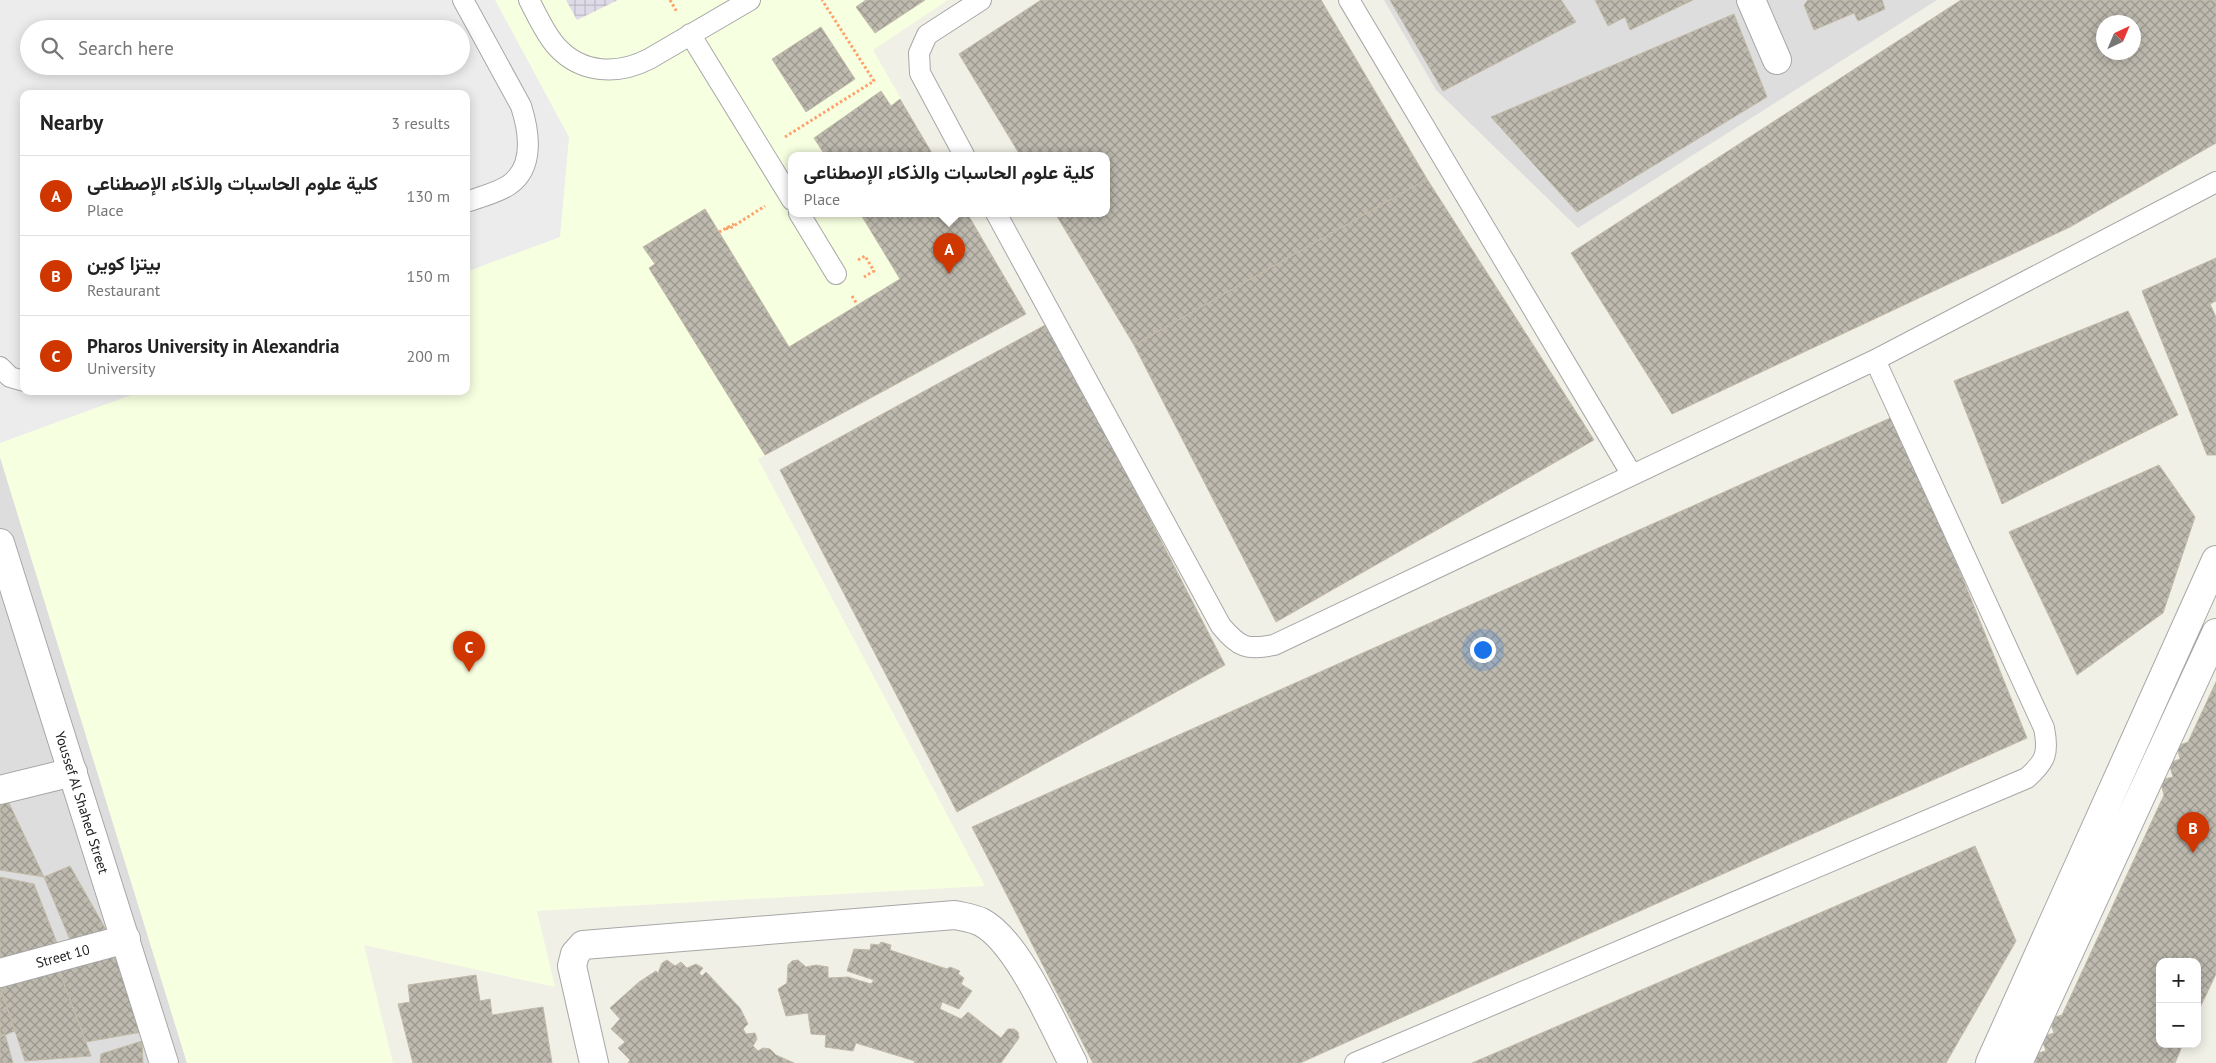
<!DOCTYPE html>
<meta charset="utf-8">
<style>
:root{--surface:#fff;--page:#f2f2f2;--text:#222;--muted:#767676;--line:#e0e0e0;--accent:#d03600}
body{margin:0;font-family:"PT Sans",Vazirmatn,sans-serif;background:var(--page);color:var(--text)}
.controls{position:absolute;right:15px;bottom:15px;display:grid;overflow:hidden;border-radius:10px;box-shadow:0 2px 12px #0003}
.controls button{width:45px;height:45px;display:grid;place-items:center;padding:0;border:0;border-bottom:1px solid var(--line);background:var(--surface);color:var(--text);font:25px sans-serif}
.compass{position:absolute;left:2096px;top:15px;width:45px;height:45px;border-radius:50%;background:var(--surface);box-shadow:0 2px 12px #0003;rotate:44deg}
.you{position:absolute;left:1482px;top:649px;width:18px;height:18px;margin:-12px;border:4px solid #fff;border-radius:50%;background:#1a73e8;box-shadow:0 0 0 8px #1a73e833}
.badge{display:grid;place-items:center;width:32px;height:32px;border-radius:50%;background:var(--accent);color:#fff;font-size:16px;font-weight:700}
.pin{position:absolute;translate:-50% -41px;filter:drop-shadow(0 1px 2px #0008)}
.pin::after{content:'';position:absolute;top:26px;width:18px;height:15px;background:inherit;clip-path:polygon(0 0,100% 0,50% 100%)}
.popup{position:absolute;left:788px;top:152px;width:322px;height:65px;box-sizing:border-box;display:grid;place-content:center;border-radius:10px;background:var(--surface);filter:drop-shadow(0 1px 4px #0005);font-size:16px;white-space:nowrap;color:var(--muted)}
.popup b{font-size:19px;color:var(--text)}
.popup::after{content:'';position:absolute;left:50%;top:100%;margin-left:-10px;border:10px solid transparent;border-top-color:var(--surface)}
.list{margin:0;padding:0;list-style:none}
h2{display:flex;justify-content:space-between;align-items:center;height:65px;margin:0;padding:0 20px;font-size:21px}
h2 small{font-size:16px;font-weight:400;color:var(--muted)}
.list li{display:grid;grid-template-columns:32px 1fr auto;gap:15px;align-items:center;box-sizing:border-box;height:80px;padding:0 20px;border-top:1px solid var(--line)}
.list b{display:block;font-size:19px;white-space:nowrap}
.list p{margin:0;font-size:16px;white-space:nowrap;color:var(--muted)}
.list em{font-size:16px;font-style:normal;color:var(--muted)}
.icon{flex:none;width:28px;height:28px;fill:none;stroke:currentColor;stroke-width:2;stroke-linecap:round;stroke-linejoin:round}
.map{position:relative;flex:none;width:2216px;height:1063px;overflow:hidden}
.search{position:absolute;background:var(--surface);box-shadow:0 2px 12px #0003;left:20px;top:20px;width:450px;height:55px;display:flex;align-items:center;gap:12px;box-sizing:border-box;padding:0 18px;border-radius:28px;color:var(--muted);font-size:19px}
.panel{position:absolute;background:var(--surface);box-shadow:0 2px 12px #0003;left:20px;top:90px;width:450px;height:305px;border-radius:10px}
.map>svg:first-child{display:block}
.residential{fill:#dedddd}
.education{fill:#f7ffe1;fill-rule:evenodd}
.parking{fill:#ececec;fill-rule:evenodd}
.plaza{fill:url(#plaza-grid)}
.building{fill:url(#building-cross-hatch);stroke:#c3bba8;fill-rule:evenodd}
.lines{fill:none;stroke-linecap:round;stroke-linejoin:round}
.service-casing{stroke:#a7a7a7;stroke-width:22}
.minor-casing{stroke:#a7a7a7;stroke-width:30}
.tertiary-casing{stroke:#a7a7a7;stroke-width:30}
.path{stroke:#ffa06a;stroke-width:3;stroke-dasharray:2.5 2.5;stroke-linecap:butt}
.service{stroke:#fff;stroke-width:20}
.minor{stroke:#fff;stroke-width:28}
.tertiary{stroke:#fff;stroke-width:28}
.labels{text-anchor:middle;stroke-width:5;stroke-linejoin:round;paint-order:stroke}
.street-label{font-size:14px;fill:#202020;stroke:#fff}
</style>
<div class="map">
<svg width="2216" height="1063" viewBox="0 0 2216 1063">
<defs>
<pattern id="plaza-grid" width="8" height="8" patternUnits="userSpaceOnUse" patternTransform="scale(1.25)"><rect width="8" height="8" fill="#dedae7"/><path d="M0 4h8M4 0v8" fill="none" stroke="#bebbc6"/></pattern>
<pattern id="building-cross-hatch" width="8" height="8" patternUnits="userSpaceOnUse" patternTransform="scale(1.25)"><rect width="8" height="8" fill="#bebaaf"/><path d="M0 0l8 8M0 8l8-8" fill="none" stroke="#9a978e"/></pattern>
</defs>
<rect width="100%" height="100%" fill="#f1f0e6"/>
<path class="residential" d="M1384 0H1937L1578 228 1436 90Z
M0 457 187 1063H0Z"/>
<path class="education" d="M0 0H948L873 50 933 155H792V213H967L1026 314 758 459 985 886 537 911 555 987 364 945 393 1063H187L0 457ZM29 29H461V66H29ZM24 94H466V391H24Z"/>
<path class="parking" d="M0 0H495L569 137 560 237 466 272V94H24V391H142L0 443ZM29 29H461V66H29Z"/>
<path class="plaza" d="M566 0H618L577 20Z"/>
<path class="building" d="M866 0H925L875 33 856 7Z
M1041 0H1321L1427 179 1134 345 1055 213H1106V155H1020L959 54Z
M1390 0H1561L1576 22 1443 91Z
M1595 0H1693L1630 30 1625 17 1608 26Z
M1808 0H1882L1885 9 1858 21 1854 13 1814 30 1804 5Z
M1961 0H2216V143L2070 227 1672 414 1571 253ZM2104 22H2134V52H2104Z
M1734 14 1767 97 1577 212 1491 117Z
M821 27 855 79 806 112 772 59Z
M881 91 891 106 900 99 933 155H825L814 138Z
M1427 179 1594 440 1276 622 1134 345Z
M705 209 789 347 900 279 860 213H967L1026 314 765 455 649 268 655 264 643 247Z
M2216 258V301L2210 304 2216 317V455H2207L2142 291Z
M2128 311 2178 415 2002 504 1954 381Z
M1049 323 1225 665 957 812 780 470Z
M1897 415 2027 738 1300 1063H1093L972 827Z
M2159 465 2195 517 2163 613 2077 675 2009 532Z
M2216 682V974L2197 1014V962H2160V1044H2183L2175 1063H2036L2033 1054 2046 1051 2041 1037 2054 1033 2049 1019 2062 1015 2164 795 2160 780 2173 777 2169 763 2180 759 2177 746 2188 742Z
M7 799 44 877 0 870V800Z
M1975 846 2016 941 1946 1063H1472Z
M70 866 109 935 75 952 44 877Z
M0 877 34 884 57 943 0 972Z
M881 942 891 945 890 950 947 969 950 967 960 971 958 974 964 978 961 984 972 991 959 1009 942 1002 940 1009 961 1019 968 1012 1001 1038 1008 1029H1014L1018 1032 1019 1038 1001 1063H914L915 1061 856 1043 853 1051 825 1047 826 1035 811 1034 808 1013 786 1016 778 989 787 983 788 965 792 961 798 960 806 967 816 965 828 967V978L848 977 871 984 874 980 847 971 854 949 870 950 871 944 879 945Z
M130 951 142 1032 86 1042 59 970Z
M667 960 675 966 681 962 687 968 696 964 703 968 699 973 702 976 706 972 740 1008 748 1024 743 1029 746 1034 755 1033 757 1039 753 1046 758 1051 763 1048 770 1049 776 1055 794 1063H628L630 1060 618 1048 625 1042 611 1029 620 1019 610 1008 639 982 656 971 658 973 662 963Z
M59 970 91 1056 25 1061 0 986V973Z
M476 975 480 1001 490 999 492 1015 543 1007 552 1063H413L398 1004 410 1002 408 985Z
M0 986 15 1031 0 1037Z
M5 1034 13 1063H0V1036Z
M142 1041 143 1063H100L101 1054Z"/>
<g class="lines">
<defs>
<path id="service" d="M463 0 521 106C529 131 535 167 509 185 497 193 480 197 466 202
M529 0C537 15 545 34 557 47 582 74 618 75 649 59L750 0
M1349 0 1632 475
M690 34 792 200
M964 155 920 73 919 53 927 35 981 0
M799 213 836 274
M996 213 1221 626C1240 648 1246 650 1274 645L1875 360 2216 182
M0 367 10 377 24 381
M1355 1063 2027 778C2046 761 2049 753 2044 728L1875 360"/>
<g id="minor">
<path d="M1751 0 1777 60"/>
<path id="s1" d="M0 543 164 1063"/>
<path d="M0 790 73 772"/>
<path id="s2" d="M0 973 126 939"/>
<path d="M594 1063 572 966 575 954 583 945 955 915C963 917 973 918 981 922 1018 941 1053 1025 1073 1063"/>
</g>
<path id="tertiary" d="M1990 1063 2216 560
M2018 1063 2216 633"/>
</defs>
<use href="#service" class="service-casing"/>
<use href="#minor" class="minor-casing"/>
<use href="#tertiary" class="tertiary-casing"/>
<path class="path" d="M670 0 677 12
M785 137 874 81 822 0
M726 228 729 229 765 206
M719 232 734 224
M858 260 865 256 874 271 864 277
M852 296 857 304"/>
<use href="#service" class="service"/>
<use href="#minor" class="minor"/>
<use href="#tertiary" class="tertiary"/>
</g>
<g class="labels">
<g class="street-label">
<text dy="5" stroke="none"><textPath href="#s1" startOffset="272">Youssef Al Shahed Street</textPath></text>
<text dy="5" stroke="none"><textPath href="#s2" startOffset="65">Street 10</textPath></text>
</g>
</g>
</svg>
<div class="controls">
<button>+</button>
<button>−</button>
</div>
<svg class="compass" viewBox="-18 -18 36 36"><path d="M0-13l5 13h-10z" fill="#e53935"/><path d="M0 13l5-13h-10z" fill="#767676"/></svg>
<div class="you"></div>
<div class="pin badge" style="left:949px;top:274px">A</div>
<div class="popup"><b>كلية علوم الحاسبات والذكاء الإصطناعى</b>Place</div>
<div class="pin badge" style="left:2193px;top:853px">B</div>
<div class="pin badge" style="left:469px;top:672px">C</div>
<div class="search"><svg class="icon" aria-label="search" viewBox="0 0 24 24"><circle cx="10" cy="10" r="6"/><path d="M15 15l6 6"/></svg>Search here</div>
<section class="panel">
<h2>Nearby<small>3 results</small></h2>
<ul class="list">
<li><span class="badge">A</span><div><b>كلية علوم الحاسبات والذكاء الإصطناعى</b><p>Place</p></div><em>130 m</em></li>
<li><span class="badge">B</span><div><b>بيتزا كوين</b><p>Restaurant</p></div><em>150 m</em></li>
<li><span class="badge">C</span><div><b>Pharos University in Alexandria</b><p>University</p></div><em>200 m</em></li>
</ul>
</section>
</div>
